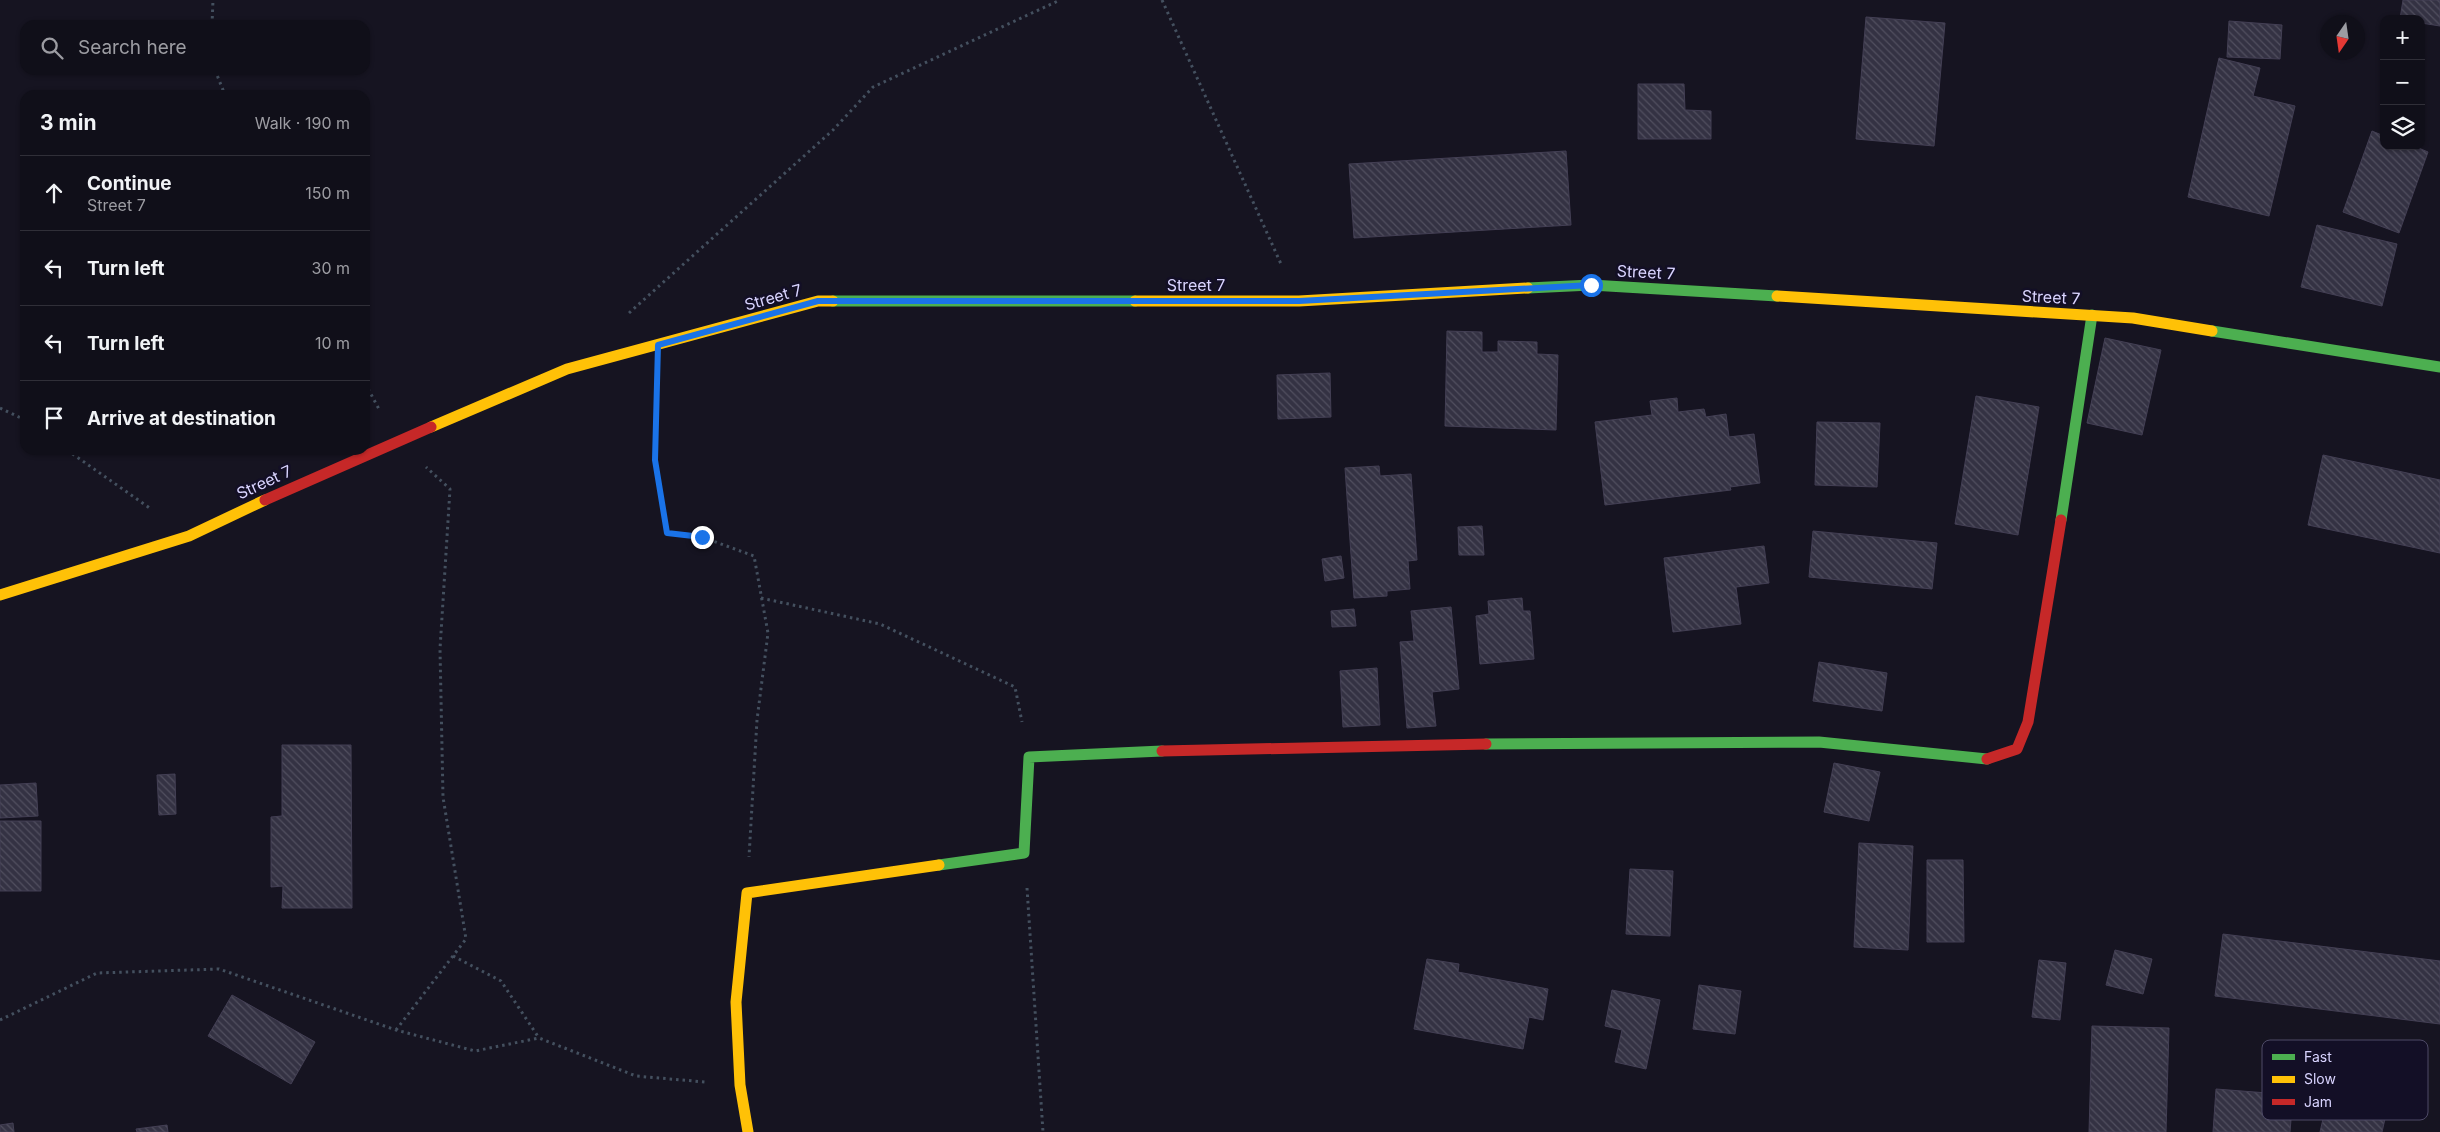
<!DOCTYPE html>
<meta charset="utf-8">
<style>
:root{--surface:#100f19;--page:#1e1d26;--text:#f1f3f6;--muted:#9c9ca2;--line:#302f38}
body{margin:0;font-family:Inter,sans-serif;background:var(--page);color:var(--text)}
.controls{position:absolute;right:15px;top:15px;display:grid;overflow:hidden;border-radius:10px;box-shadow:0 1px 4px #0004}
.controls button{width:45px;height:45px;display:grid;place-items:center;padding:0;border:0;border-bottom:1px solid var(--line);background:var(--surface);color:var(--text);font:25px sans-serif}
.compass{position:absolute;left:2320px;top:15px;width:45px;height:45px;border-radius:50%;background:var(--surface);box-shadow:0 1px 4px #0004;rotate:193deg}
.stop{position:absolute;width:15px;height:15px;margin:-11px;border:4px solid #1a73e8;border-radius:50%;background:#fff}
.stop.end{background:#1a73e8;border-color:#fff;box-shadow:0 1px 5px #0008}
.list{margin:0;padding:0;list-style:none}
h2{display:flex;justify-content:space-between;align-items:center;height:65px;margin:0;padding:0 20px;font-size:21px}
h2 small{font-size:16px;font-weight:400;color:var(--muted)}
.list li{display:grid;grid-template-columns:32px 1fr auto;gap:15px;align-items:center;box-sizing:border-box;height:75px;padding:0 20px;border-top:1px solid var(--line)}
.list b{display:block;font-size:19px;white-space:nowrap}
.list p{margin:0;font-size:16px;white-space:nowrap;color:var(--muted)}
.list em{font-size:16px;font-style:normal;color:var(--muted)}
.icon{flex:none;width:28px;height:28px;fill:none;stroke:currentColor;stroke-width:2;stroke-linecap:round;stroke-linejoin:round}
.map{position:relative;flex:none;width:2440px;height:1132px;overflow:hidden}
.search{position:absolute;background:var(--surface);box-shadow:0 1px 4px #0004;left:20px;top:20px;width:350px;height:55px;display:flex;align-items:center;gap:12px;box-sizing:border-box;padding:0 18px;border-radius:15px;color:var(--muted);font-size:19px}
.panel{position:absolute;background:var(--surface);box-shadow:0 1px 4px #0004;left:20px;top:90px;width:350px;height:365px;border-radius:15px}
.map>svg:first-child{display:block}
.building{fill:url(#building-back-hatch);stroke:#433f54}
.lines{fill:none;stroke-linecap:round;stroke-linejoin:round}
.path{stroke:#44505f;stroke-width:3;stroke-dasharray:2.5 4;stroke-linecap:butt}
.fast{stroke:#4caf50;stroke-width:11}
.slow{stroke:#ffc107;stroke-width:11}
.jam{stroke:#c62828;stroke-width:11}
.route{stroke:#1a73e8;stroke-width:6}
.labels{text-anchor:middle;stroke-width:5;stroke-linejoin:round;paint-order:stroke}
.street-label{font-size:16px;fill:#d9d4ff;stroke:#130f26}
.key{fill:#130f26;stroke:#4e4a67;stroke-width:1}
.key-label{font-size:14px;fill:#d9d4ff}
</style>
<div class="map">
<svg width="2440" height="1132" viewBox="0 0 2440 1132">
<defs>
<pattern id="building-back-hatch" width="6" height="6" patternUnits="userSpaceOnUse" patternTransform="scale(1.25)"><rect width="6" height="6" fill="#343243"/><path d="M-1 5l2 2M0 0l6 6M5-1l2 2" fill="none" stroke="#514f5f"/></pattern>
</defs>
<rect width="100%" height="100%" fill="#161421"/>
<path class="building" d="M2403 0H2440V26L2421 23V19H2400Z
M1866 17 1945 23 1934 146 1856 139Z
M2229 21 2282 25 2280 59 2227 57Z
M2219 58 2260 68 2253 96 2295 106 2269 216 2188 197Z
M1638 84H1684L1685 110 1711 111V139H1638Z
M2372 131 2384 136V146H2414L2428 152 2399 233 2343 212Z
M1566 151 1571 225 1354 238 1349 164Z
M2317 225 2397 244 2382 306 2301 287Z
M1447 331 1482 332V352H1498V341L1537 342V354L1558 355 1556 430 1445 426Z
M2105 338 2161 350 2142 435 2087 423Z
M1330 373 1331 417 1278 419 1277 375Z
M1976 396 2039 407 2018 535 1955 524Z
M1677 398 1678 412 1704 409 1706 417 1726 414 1729 437 1754 434 1760 483 1730 487 1731 490 1605 505 1595 422 1652 415 1650 401Z
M1817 422 1880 423 1877 487 1815 485Z
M2323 455 2440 480V553L2308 525Z
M1379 466 1380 476 1411 474 1417 560 1408 561 1410 589 1387 591V596L1354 598 1345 468Z
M1482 526 1484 555H1459L1458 527Z
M1813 531 1937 543 1932 589 1809 577Z
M1764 546 1769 583 1736 587 1741 624 1673 632 1664 558Z
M1341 556 1344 578 1325 581 1322 559Z
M1522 598 1523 611H1530L1534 659 1480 664 1476 616 1489 614 1488 601Z
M1451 607 1459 689 1432 692 1436 726 1407 728 1400 642 1414 641 1411 611Z
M1354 609 1356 626 1332 627 1331 611Z
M1819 662 1887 673 1882 711 1813 701Z
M1377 668 1380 725 1343 727 1340 671Z
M282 745H351L352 908H282L283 886 271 887V817L282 816Z
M1834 763 1880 772 1869 821 1824 812Z
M175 774 176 814 159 815 157 775Z
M36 783 38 816 0 818V785Z
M0 821H41V891H0Z
M1859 843 1913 846 1908 950 1854 947Z
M1927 860H1963L1964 942H1927Z
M1630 869 1673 871 1670 936 1626 934Z
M2223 934 2440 961V1024L2215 996Z
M2115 950 2152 959 2143 994 2106 985Z
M1427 959 1459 964 1458 972 1548 989 1543 1020 1529 1017 1523 1049 1414 1029Z
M2039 960 2066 963 2060 1020 2032 1017Z
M1699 985 1741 991 1735 1034 1693 1029Z
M1612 990 1660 1000 1646 1069 1615 1062 1622 1030 1605 1026Z
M232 995 315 1042 291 1084 208 1036Z
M2092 1026 2169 1028 2166 1132H2089Z
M2336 1062 2395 1075 2382 1132H2320Z
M2216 1089 2293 1095 2290 1132H2213Z
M13 1123 14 1132H0V1125Z
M167 1125 168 1132H137L136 1129Z"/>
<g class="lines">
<path class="path" d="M1162 0 1281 264
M212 25 213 0
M215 70 225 95
M629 313 833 130 873 87 1060 0
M657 381 655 460 667 533 702 537 754 556 768 633 757 720 749 857
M365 383 380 411
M0 408 25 420
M67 450 151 509
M761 598 880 624 1015 687 1022 722
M1027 888 1043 1132
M453 956 501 981 539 1038
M0 1020 97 973 219 969 396 1030 475 1051 539 1038 636 1076 705 1082
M396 1030 466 939 443 797 440 649 450 489 426 467"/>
<path class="fast" d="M1528 288 1591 285 1777 296
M833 301H1135
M2212 331 2440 367
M2061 520 2092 315
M1486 744 1819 742 1987 759
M939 865 1024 853 1029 757 1162 751"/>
<path class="slow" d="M1777 296 2133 318 2212 331
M1135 301H1299L1528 288
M431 427 567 369 818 301H833
M0 595 189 536 265 500
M748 1132 740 1085 736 1002 747 893 939 865"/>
<path class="jam" d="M265 500 431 427
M1162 751 1486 744
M1987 759 2017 749 2028 722 2061 520"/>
</g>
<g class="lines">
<path class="route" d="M702 537 667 533 655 460 658 345 818 301H1299L1591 285"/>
</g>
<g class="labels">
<g class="street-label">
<text transform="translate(1646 272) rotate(3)" y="6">Street 7</text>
<text x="1196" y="291">Street 7</text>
<text transform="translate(773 297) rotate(-16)" y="6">Street 7</text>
<text transform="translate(2051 297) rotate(3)" y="6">Street 7</text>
<text transform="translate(264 482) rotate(-25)" y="6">Street 7</text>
</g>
</g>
<rect x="2262" y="1040" width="166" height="80" rx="8" class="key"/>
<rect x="2272" y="1054" width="23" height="6" fill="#4caf50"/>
<rect x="2272" y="1076" width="23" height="7" fill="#ffc107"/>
<rect x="2272" y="1099" width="23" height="6" fill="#c62828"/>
<g class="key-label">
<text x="2304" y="1062">Fast</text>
<text x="2304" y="1084">Slow</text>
<text x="2304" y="1107">Jam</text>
</g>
</svg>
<div class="controls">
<button>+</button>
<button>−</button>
<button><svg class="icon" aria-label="layers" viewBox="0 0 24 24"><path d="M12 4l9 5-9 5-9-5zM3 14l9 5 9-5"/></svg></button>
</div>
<svg class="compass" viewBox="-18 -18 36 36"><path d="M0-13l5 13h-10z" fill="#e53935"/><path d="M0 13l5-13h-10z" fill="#9c9ca2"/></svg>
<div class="stop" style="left:1591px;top:285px"></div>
<div class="stop end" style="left:702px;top:537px"></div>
<div class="search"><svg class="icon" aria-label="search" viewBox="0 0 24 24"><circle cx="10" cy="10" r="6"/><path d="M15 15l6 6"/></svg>Search here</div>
<section class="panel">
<h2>3 min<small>Walk · 190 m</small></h2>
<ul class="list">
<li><svg class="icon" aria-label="ahead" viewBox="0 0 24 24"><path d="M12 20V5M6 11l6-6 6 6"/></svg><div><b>Continue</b><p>Street 7</p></div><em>150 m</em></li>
<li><svg class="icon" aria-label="left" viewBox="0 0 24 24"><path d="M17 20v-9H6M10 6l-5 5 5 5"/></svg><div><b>Turn left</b></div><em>30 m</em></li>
<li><svg class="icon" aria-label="left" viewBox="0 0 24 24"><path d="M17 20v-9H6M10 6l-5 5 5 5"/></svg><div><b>Turn left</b></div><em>10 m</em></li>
<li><svg class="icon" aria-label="arrive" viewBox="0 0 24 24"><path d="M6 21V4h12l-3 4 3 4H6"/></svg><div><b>Arrive at destination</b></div></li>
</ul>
</section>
</div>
